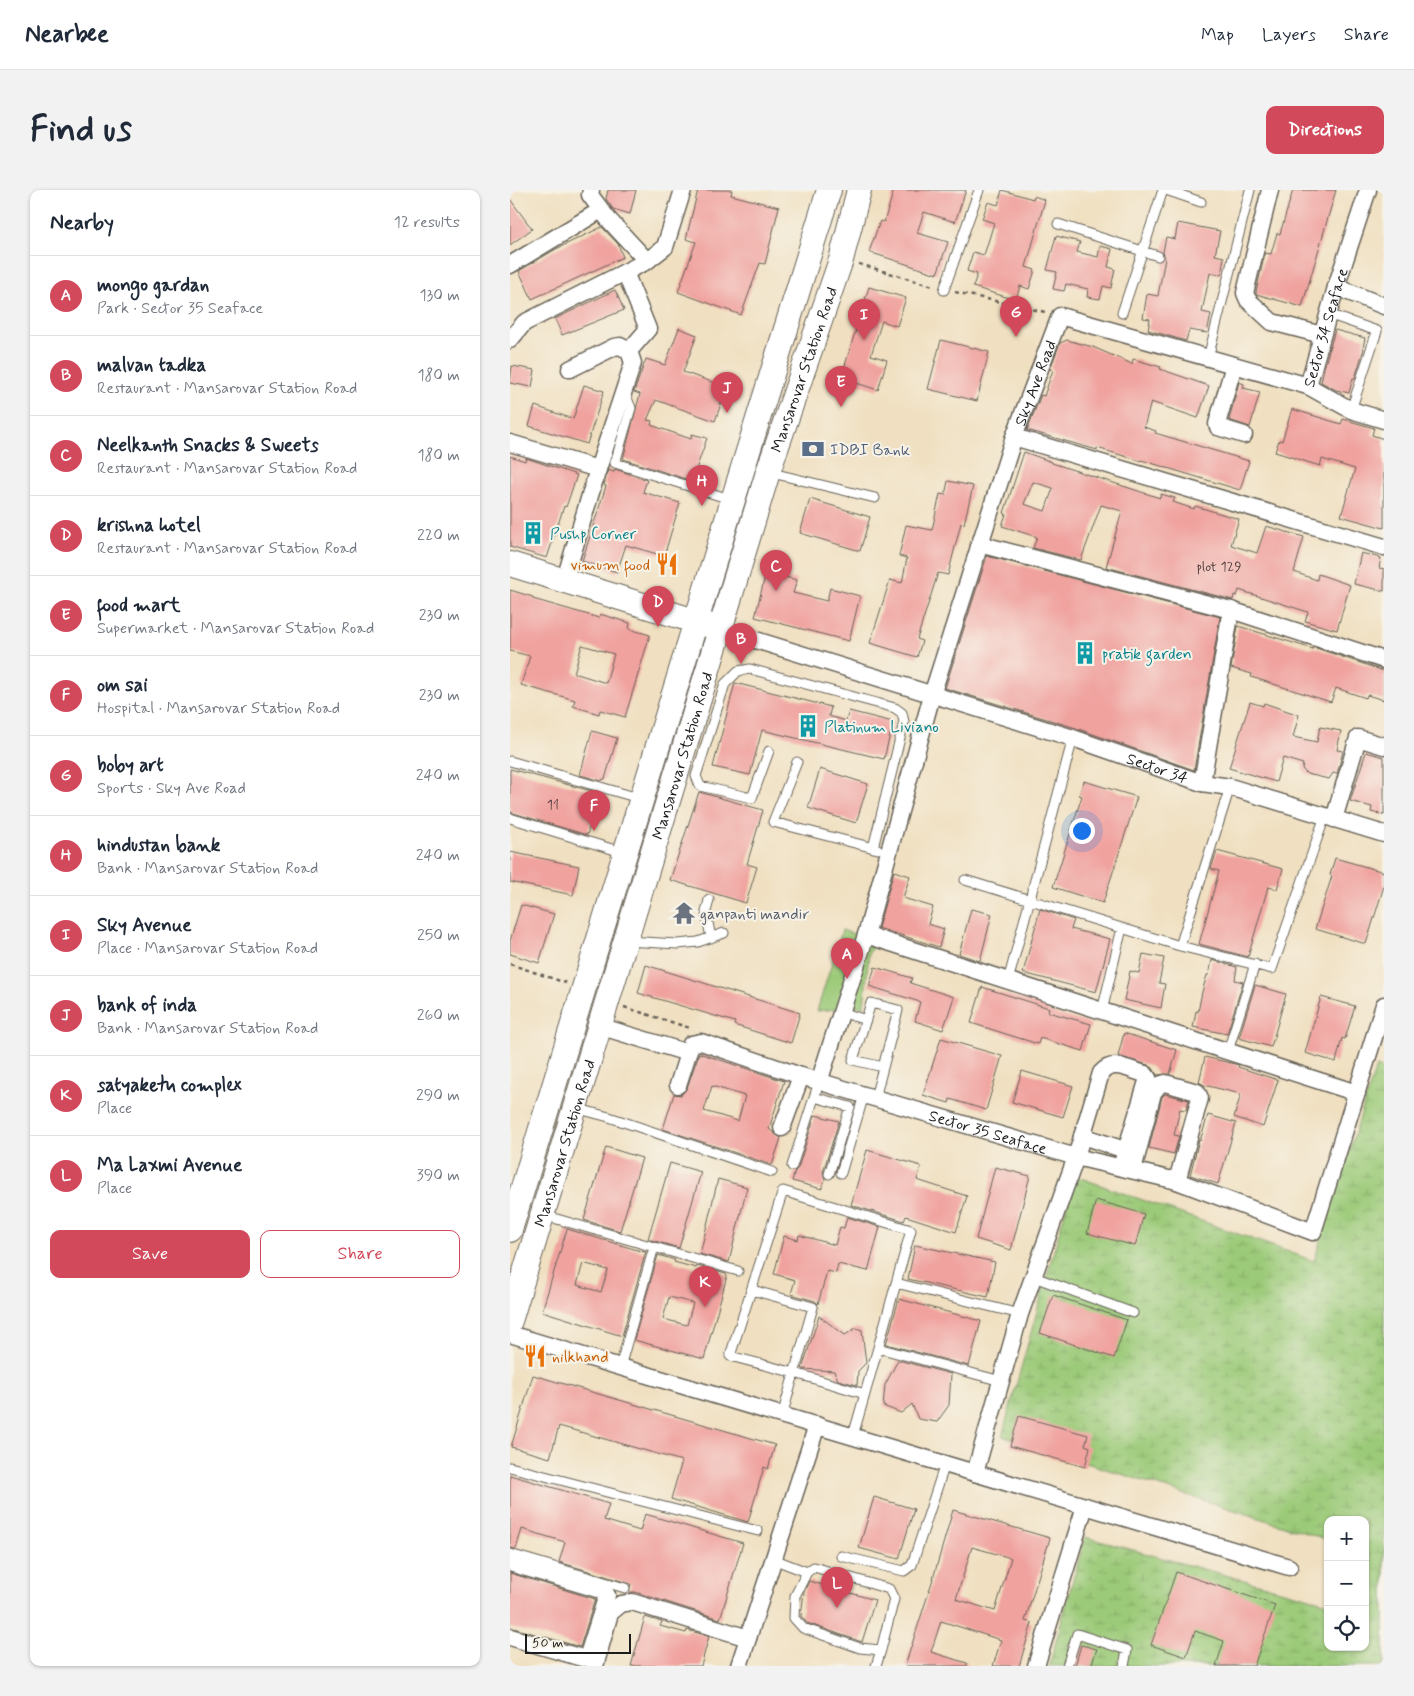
<!DOCTYPE html>
<meta charset="utf-8">
<style>
:root{--surface:#fff;--page:#f2f2f3;--text:#1f2937;--muted:#747a83;--line:#e0e1e3;--accent:#d1495b}
body{margin:0;font-family:Mynerve,sans-serif;background:var(--page);color:var(--text)}
.controls{position:absolute;right:15px;bottom:15px;display:grid;overflow:hidden;border-radius:10px;box-shadow:0 1px 4px #0004}
.controls button{width:45px;height:45px;display:grid;place-items:center;padding:0;border:0;border-bottom:1px solid var(--line);background:var(--surface);color:var(--text);font:25px sans-serif}
.scale{position:absolute;left:15px;bottom:12px;width:106px;box-sizing:border-box;padding-left:5px;border:2px solid #1c1c1c;border-top:0;font-size:14px;line-height:18px;white-space:nowrap;color:#1c1c1c;-webkit-text-stroke:4px #f7f3e8;paint-order:stroke}
.you{position:absolute;left:571px;top:640px;width:18px;height:18px;margin:-12px;border:4px solid #fff;border-radius:50%;background:#1a73e8;box-shadow:0 0 0 8px #1a73e833}
.badge{display:grid;place-items:center;width:32px;height:32px;border-radius:50%;background:var(--accent);color:#fff;font-size:16px;font-weight:700}
.pin{position:absolute;translate:-50% -41px;filter:drop-shadow(0 1px 2px #0008)}
.pin::after{content:'';position:absolute;top:26px;width:18px;height:15px;background:inherit;clip-path:polygon(0 0,100% 0,50% 100%)}
.list{margin:0;padding:0;list-style:none}
h2{display:flex;justify-content:space-between;align-items:center;height:65px;margin:0;padding:0 20px;font-size:21px}
h2 small{font-size:16px;font-weight:400;color:var(--muted)}
.list li{display:grid;grid-template-columns:32px 1fr auto;gap:15px;align-items:center;box-sizing:border-box;height:80px;padding:0 20px;border-top:1px solid var(--line)}
.list b{display:block;font-size:19px;white-space:nowrap}
.list p{margin:0;font-size:16px;white-space:nowrap;color:var(--muted)}
.list em{font-size:16px;font-style:normal;color:var(--muted)}
.actions{display:flex;gap:10px;padding:15px 20px}
.actions a{flex:1;padding:11px 0;border:1px solid var(--accent);border-radius:10px;text-align:center;font-size:18px;color:var(--accent)}
.actions .main{background:var(--accent);color:#fff}
.icon{flex:none;width:28px;height:28px;fill:none;stroke:currentColor;stroke-width:2;stroke-linecap:round;stroke-linejoin:round}
.map{position:relative;flex:none;width:874px;height:1476px;overflow:hidden;border-radius:10px}
header{display:flex;align-items:center;gap:30px;box-sizing:border-box;height:70px;padding:0 25px;background:var(--surface);border-bottom:1px solid var(--line)}
header strong{font-size:24px}
nav{display:flex;gap:28px;margin-inline-start:auto;font-size:18px}
.intro{display:flex;align-items:center;justify-content:space-between;box-sizing:border-box;height:120px;padding:0 30px}
h1{margin:0;font-size:35px}
.button{padding:12px 22px;border-radius:10px;background:var(--accent);color:#fff;font-size:18px;font-weight:700}
main{display:flex;gap:30px;padding:0 30px}
aside{flex:1;background:var(--surface);border-radius:10px;box-shadow:0 1px 4px #0004}
.map>svg:first-child{display:block}
.wetland{fill:url(#wetland-marsh);stroke:#5c734a}
.park{fill:#9bca78;stroke:#5c734a}
.building{fill:#f0a29f;fill-rule:evenodd}
.lines{fill:none;stroke-linecap:round;stroke-linejoin:round}
.lane-casing{stroke:#666156;stroke-width:11}
.street-casing{stroke:#666156;stroke-width:19}
.secondary-casing{stroke:#666156;stroke-width:26}
.path{stroke:#666156;stroke-width:2.5;stroke-dasharray:4 4;stroke-linecap:butt}
.lane{stroke:#fff;stroke-width:9}
.street{stroke:#fff;stroke-width:16}
.secondary{stroke:#fff;stroke-width:24}
.labels{text-anchor:middle;stroke-width:4;stroke-linejoin:round;paint-order:stroke}
.number-label{font-size:14px;fill:#513e3d}
.street-label{font-size:16px;fill:#1c1c1c;stroke:#f7f3e8}
.service-label{font-size:16px;fill:#4e5e75;stroke:#f7f3e8;text-anchor:start}
.culture-label{font-size:16px;fill:#0d838f;stroke:#f7f3e8;text-anchor:start}
.food-label{font-size:16px;fill:#c56008;stroke:#f7f3e8;text-anchor:end}
.worship-label{font-size:16px;fill:#5b616d;stroke:#f7f3e8;text-anchor:start}
</style>
<header>
<strong>Nearbee</strong>
<nav><a>Map</a><a>Layers</a><a>Share</a></nav>
</header>
<div class="intro"><h1>Find us</h1><a class="button">Directions</a></div>
<main>
<aside>
<h2>Nearby<small>12 results</small></h2>
<ul class="list">
<li><span class="badge">A</span><div><b>mongo gardan</b><p>Park · Sector 35 Seaface</p></div><em>130 m</em></li>
<li><span class="badge">B</span><div><b>malvan tadka</b><p>Restaurant · Mansarovar Station Road</p></div><em>180 m</em></li>
<li><span class="badge">C</span><div><b>Neelkanth Snacks &amp; Sweets</b><p>Restaurant · Mansarovar Station Road</p></div><em>180 m</em></li>
<li><span class="badge">D</span><div><b>krishna hotel</b><p>Restaurant · Mansarovar Station Road</p></div><em>220 m</em></li>
<li><span class="badge">E</span><div><b>food mart</b><p>Supermarket · Mansarovar Station Road</p></div><em>230 m</em></li>
<li><span class="badge">F</span><div><b>om sai</b><p>Hospital · Mansarovar Station Road</p></div><em>230 m</em></li>
<li><span class="badge">G</span><div><b>boby art</b><p>Sports · Sky Ave Road</p></div><em>240 m</em></li>
<li><span class="badge">H</span><div><b>hindustan bank</b><p>Bank · Mansarovar Station Road</p></div><em>240 m</em></li>
<li><span class="badge">I</span><div><b>Sky Avenue</b><p>Place · Mansarovar Station Road</p></div><em>250 m</em></li>
<li><span class="badge">J</span><div><b>bank of inda</b><p>Bank · Mansarovar Station Road</p></div><em>260 m</em></li>
<li><span class="badge">K</span><div><b>satyaketu complex</b><p>Place</p></div><em>290 m</em></li>
<li><span class="badge">L</span><div><b>Ma Laxmi Avenue</b><p>Place</p></div><em>390 m</em></li>
</ul>
<div class="actions"><a class="main">Save</a><a>Share</a></div>
</aside>
<div class="map">
<svg width="874" height="1476" viewBox="0 0 874 1476">
<defs>
<pattern id="wetland-marsh" width="20" height="14" patternUnits="userSpaceOnUse" patternTransform="scale(1.25)"><rect width="20" height="14" fill="#9bca78"/><path d="M1 5h8M5 5V1M11 12h8M15 12V8" fill="none" stroke="#85ad67"/></pattern>
</defs>
<rect width="100%" height="100%" fill="#f7f3e8"/>
<filter id="ink" filterUnits="userSpaceOnUse"><feTurbulence type="fractalNoise" baseFrequency=".02" numOctaves="2"/><feDisplacementMap in="SourceGraphic" scale="10" xChannelSelector="R" yChannelSelector="G"/><feConvolveMatrix kernelMatrix="1 2 1 2 8 2 1 2 1" color-interpolation-filters="sRGB"/></filter>
<filter id="wash" filterUnits="userSpaceOnUse"><feTurbulence type="fractalNoise" baseFrequency=".0096" numOctaves="4" result="noise"/><feDisplacementMap in="SourceGraphic" scale="20" xChannelSelector="R" yChannelSelector="G"/><feGaussianBlur stdDeviation="1.12" result="paint"/><feColorMatrix in="noise" values="0 0 0 0 0 0 0 0 0 0 0 0 0 0 0 0 0 1.4 0 .05"/><feComposite in="paint" operator="in"/></filter>
<g filter="url(#wash)">
<rect width="100%" height="100%" fill="#f0e0c1"/>
<path class="wetland" d="M866 877 874 879V1476H539L575 1347 818 1413V1457H855V1384L860 1364 855 1362V1330H818V1350L492 1246 565 986 804 1071Z"/>
<path class="park" d="M332 740 369 753 359 762 354 816 307 821Z"/>
<g id="blocks">
<path class="building" d="M98 0H126L120 24 103 19 96 9Z
M188 0H222L221 5 269 17 255 74 250 73 231 125 168 102 186 52 176 49Z
M384 0H456L445 32 414 22 407 43 438 52 427 84 359 62 370 31 374 32Z
M492 0 523 9 524 6 535 10 516 77 525 80 519 99 510 96 506 110 463 97 467 84 457 81 463 62 474 65 484 33 472 29 478 12 488 15Z
M783 0H826L792 117 746 104V102L755 63 761 64 767 43 770 44Z
M0 9 22 39 0 55Z
M668 33 710 41 705 65 714 67 711 85 700 83 692 122 701 124 697 143 679 140 676 151 638 140 640 129 633 128 637 104 648 106 655 68 653 62 656 47 665 49Z
M92 37 108 54 113 67 22 109 9 81 46 59Z
M546 46 570 52 567 62 588 67 590 56 602 59 598 77 605 79 601 98 593 96 590 109 577 107 578 99 556 94 554 101 543 99 547 82 537 80Z
M359 97 396 108 387 136 372 131 361 165 377 170 368 200 331 188Z
M105 100 114 120 52 145 45 129Z
M169 138 187 145 173 182 217 197 205 231 146 210 137 230 142 231 141 235 181 249 182 244 197 248 182 291 113 269 130 204 124 202 136 169 155 175Z
M825 140 855 148 853 158 854 159 845 188H843L839 203 826 200 811 192 814 178Z
M431 150 479 162 467 211 418 199Z
M557 150 583 157 622 174 623 169 651 177 650 179 699 196 688 228 641 212 634 237 646 241 645 243 739 271 730 300 631 270V271L587 258V260L517 240 531 205 534 206 543 180 540 179 550 153Z
M2 176 25 180 22 197 0 193Z
M729 192 734 194 733 198 750 202 740 237 719 230Z
M74 195 94 201 77 254 19 236 25 216 63 229Z
M782 219 831 234 833 229 864 238 862 245 874 249V338L831 326 845 279 812 269 810 276 765 262 769 250 772 251Z
M514 262 542 272V273L650 308 651 304 665 308 663 312 684 319 685 316 729 329 721 355 747 363 756 336 794 347 784 382 807 390 808 384 840 395 827 440 795 431 798 422 729 400 727 406 724 405 723 410 596 377 612 321 591 315 571 370 523 358 527 347 492 336 496 324 494 323ZM523 292 543 298 535 321 514 314Z
M0 266 15 271 16 268 67 285 56 317 54 316 37 368 0 357Z
M105 279 137 290 133 302 170 313 154 366 116 355 107 382 72 371 96 296 94 295 98 280 104 282Z
M438 291 463 296 454 334 451 333 438 385 428 383 407 449 412 451 407 467 360 453 380 390 392 393 397 368 389 366 396 335 422 340 430 304 435 305Z
M300 309 360 327 350 361 290 343Z
M851 363 871 368 869 378 874 379V401L844 394Z
M477 366 710 427 684 580 566 538 435 498Z
M256 382 287 390 283 403 317 411 320 398 350 406 339 451 245 427Z
M0 400 23 407V409L89 428 90 424 120 433 119 439 140 445 115 527 90 520 89 524 63 516 65 510 11 495 20 466 0 461ZM72 455 104 464 96 493 64 483Z
M728 436 803 459V457L874 481V510L857 505 856 508 826 498 821 512 741 487 742 484 721 478Z
M225 493 321 517 319 526 336 531 339 521 383 532 374 569 252 540 240 585 203 577Z
M740 512 753 516 754 513 789 525 783 547 807 552 810 537 831 541 827 560 833 561 827 584 823 583 819 589 797 584 792 579 793 574 773 568 766 592 719 578Z
M82 541 107 548 95 589H93L92 591 70 585Z
M856 562 874 567V625L861 622 862 617 840 611Z
M0 579 89 603 77 645 0 622Z
M310 579 358 594 346 633 298 618Z
M574 591 627 607 593 713 543 697 572 606 569 605Z
M189 602 253 620 237 674 247 677 236 713 160 690Z
M707 661 773 679 767 699 758 697 738 767 689 754 709 681 701 679Z
M0 662 69 676 63 705 0 692Z
M825 668 874 682V696L856 754 805 739 822 686 820 685Z
M384 681 400 686 393 708 423 717 418 734 434 739 429 757 368 738Z
M11 715 44 724 29 773 0 764V751Z
M461 719 482 724 470 771 449 764Z
M530 719 564 730 561 739 600 749 586 802 513 783Z
M633 764 654 768 649 793 655 794 651 818 614 810 620 781 629 783Z
M702 770 727 777 725 790 733 792 717 844 683 837 686 821 688 822 692 802 697 785H699Z
M136 775 290 823 281 853 224 835 225 832 128 803Z
M365 777 402 788 400 793 444 807 433 840 405 831 410 812 359 796Z
M745 795 776 804 761 857 729 848Z
M472 797 539 818 538 822 581 834 573 861 530 848 528 854 461 833Z
M811 807 845 816 835 849 832 848 826 872 795 863Z
M614 843 667 860 660 884 647 885 643 878 638 875 608 866Z
M431 848 492 866 476 920 440 909 439 913 413 905Z
M189 863 274 891 259 939 271 948 262 975 153 939 164 904 171 905 177 898ZM202 896 235 906 228 931 194 921Z
M695 867 729 875 728 877 768 890 753 937 724 927 731 904 694 895 689 892Z
M512 881 563 896 553 927 502 912Z
M655 904 679 910 676 920 670 919 664 945 669 946 664 964 639 958 652 907Z
M305 925 329 931 313 982 315 989 312 999 282 991 285 981 288 978Z
M698 925 726 933 708 994 680 985 689 950 690 951Z
M96 957 132 968 110 1041 74 1030Z
M357 960 411 976 407 990 457 1006 446 1042 396 1026 394 1031 341 1015Z
M160 973 191 982 169 1058 138 1049Z
M485 977 520 986 501 1060 466 1049Z
M208 989 237 997 219 1072 190 1064Z
M586 1010 634 1024 625 1056 577 1043Z
M337 1027 370 1037 358 1081 328 1074 326 1083 317 1081 308 1114 305 1111 281 1104 285 1090 264 1084 274 1046 288 1050 289 1045 325 1055 330 1037 334 1038Z
M57 1039 134 1062V1061H136L112 1146 32 1121ZM73 1073 98 1080 91 1102 67 1095Z
M405 1055 485 1072 478 1107 398 1089Z
M148 1065 165 1070 164 1072 186 1078 187 1076 216 1084 217 1086 194 1169 124 1150ZM159 1107 183 1113 177 1135 153 1129Z
M543 1105 617 1130 604 1168 530 1143Z
M389 1109 471 1131 459 1176 376 1154Z
M309 1126 335 1145 346 1138 352 1140 356 1173 348 1181 347 1195 328 1190 324 1181 292 1179Z
M388 1170 441 1184 439 1215 427 1232 408 1229 402 1214 391 1223 373 1216 375 1195Z
M23 1185 265 1255 258 1279 254 1277 238 1332 161 1309 172 1271 49 1236 40 1268 1 1257Z
M509 1226 578 1245 575 1255 580 1257 575 1277 500 1256Z
M0 1285 99 1314 94 1330 130 1341 135 1324 233 1353 210 1429 125 1402H119L121 1394 49 1372 55 1352 12 1339 6 1359 0 1358Z
M364 1307 404 1319 389 1369 349 1358Z
M443 1320 540 1348 515 1431 522 1433 509 1476H483L491 1450 431 1431 421 1462 457 1473V1476H395L422 1392ZM462 1357 501 1368 485 1421 446 1409Z
M666 1382 765 1415 744 1476H706L714 1451 685 1441 676 1467 641 1455Z
M0 1383 85 1409 70 1457 0 1437Z
M299 1391 365 1410 352 1452 297 1433 291 1426 294 1402Z
M135 1427 152 1432 150 1436 176 1443 177 1440 199 1446 191 1476H121Z
M571 1455 587 1459 581 1476H565Z"/>
</g>
</g>
<g filter="url(#ink)">
<use href="#blocks" fill-opacity="0" stroke="#666156" stroke-width="1"/>
<g class="lines">
<defs>
<path id="lane" d="M656 0 691 12
M548 34 648 66
M434 100 469 0
M612 123 653 0
M818 124 867 141 841 220
M698 168 740 0
M114 201 121 218 105 273 223 310
M258 282 365 308
M259 561 242 608 190 596 186 586 215 494 228 481 240 479 385 518 392 523 394 532 363 658
M0 571 132 609
M287 572 263 632 368 659
M720 597 670 756 762 779 815 626
M0 628 115 663
M455 690 670 756
M199 710 196 722 201 748
M116 751 168 754 188 752 214 743
M498 791 563 548
M592 821 612 738
M331 822 356 830
M718 861 745 774
M304 907 340 917 319 984
M365 908 388 820 361 813 343 870 373 877
M65 918 99 927 262 982
M282 976 309 892
M331 983 354 905
M33 1025 144 1057 110 1177
M144 1057 228 1081
M524 1087 623 1123
M386 1093 510 1124
M242 1100 303 1117 272 1226
M368 1158 491 1191
M343 1246 355 1204 401 1040 273 1001 220 1166 285 1183 355 1204
M0 1277 248 1341
M0 1364 115 1398
M331 1366 394 1381 402 1375 435 1274
M263 1369 297 1382 285 1406 284 1428 293 1438 350 1458 371 1460 384 1409 379 1399 304 1377 297 1382
M366 1476 371 1460
M557 1476 567 1444 617 1460 614 1476"/>
<g id="street">
<path d="M81 0 80 5 98 29 137 71"/>
<path d="M760 0 735 103 738 110 762 132 812 145"/>
<path d="M0 75 91 20"/>
<path d="M115 82 138 139 119 161"/>
<path d="M826 97 874 116"/>
<path d="M0 150 14 133 137 71 155 57 173 0"/>
<path d="M724 175 707 234 708 237 734 245"/>
<path d="M60 179 104 157 110 156 119 161 123 173 88 279"/>
<path id="s1" d="M798 196 826 97 858 0"/>
<path d="M504 247 874 357"/>
<path d="M0 253 88 279 54 392"/>
<path d="M469 354 721 420 874 470"/>
<path id="s2" d="M210 439 563 548 692 593 720 597 874 644"/>
<path d="M692 593 721 420"/>
<path d="M824 629 848 548 874 556"/>
<path d="M356 745 847 903"/>
<path d="M89 836 178 863"/>
<path id="s3" d="M309 892 356 745 422 505 504 247 550 126 798 196 841 220 874 230"/>
<path id="s4" d="M168 895 181 854 191 852 291 886 354 905 566 967 667 991 803 1042 874 815"/>
<path d="M272 938 291 886"/>
<path d="M572 946 615 960"/>
<path d="M623 980 643 903 649 895 655 893 687 902 690 908 667 991"/>
<path d="M0 1144C259 1223 519 1299 779 1377"/>
<path d="M465 1283 510 1124 566 967 591 883C603 869 619 880 635 884L638 888 611 977"/>
<path d="M0 1373 94 1401 97 1405 77 1468H72L0 1447"/>
<path d="M85 1476 100 1423 111 1414 122 1412 238 1448"/>
<path d="M229 1476 307 1235"/>
<path d="M526 1476 575 1316"/>
</g>
<g id="secondary">
<path d="M0 374 201 436"/>
<path d="M0 1040 223 310 319 0"/>
<path id="s5" d="M0 1131 258 282 331 70 349 0"/>
</g>
</defs>
<use href="#lane" class="lane-casing"/>
<use href="#street" class="street-casing"/>
<use href="#secondary" class="secondary-casing"/>
<path class="path" d="M349 74 423 96
M445 102 535 122
M0 774 56 793
M114 817 180 838"/>
<use href="#lane" class="lane"/>
<use href="#street" class="street"/>
<use href="#secondary" class="secondary"/>
</g>
</g>
<defs>
<symbol id="bank-bare" viewBox="-9 -9 18 18"><path d="M-6-4H6V4H-6ZM0-2.3a2.3 2.3 0 1 0 0 4.6a2.3 2.3 0 1 0 0-4.6Z" fill="#5c6f8a" stroke="#f7f3e8" stroke-width="2.5" paint-order="stroke"/></symbol>
<symbol id="building-bare" viewBox="-9 -9 18 18"><path d="M-4-6H4V6H1V3H-1V6H-4ZM-2.5-4.3h1.7v1.8h-1.7ZM.8-4.3h1.7v1.8H.8ZM-2.5-1h1.7V.8h-1.7ZM.8-1h1.7V.8H.8Z" fill="#0f9aa8" stroke="#f7f3e8" stroke-width="2.5" paint-order="stroke"/></symbol>
<symbol id="restaurant-bare" viewBox="-9 -9 18 18"><path d="M-5-6h1v4h1v-4h1v4h1v-4h1v5L-1.5 .5V6h-2V.5L-5-1ZM5-6V6H3V1.5H1.5Q1.5-4 5-6Z" fill="#e8710a" stroke="#f7f3e8" stroke-width="2.5" paint-order="stroke"/></symbol>
<symbol id="temple-bare" viewBox="-9 -9 18 18"><path d="M0-6L5-2H3V0L6.5 2.5H4V6H1.5V3h-3V6H-4V2.5H-6.5L-3 0V-2H-5Z" fill="#6b7280" stroke="#f7f3e8" stroke-width="2.5" paint-order="stroke"/></symbol>
</defs>
<g fill-rule="evenodd">
<use href="#bank-bare" x="287" y="243" width="32" height="32"/>
<use href="#building-bare" x="7" y="327" width="32" height="32"/>
<use href="#restaurant-bare" x="141" y="358" width="32" height="32"/>
<use href="#building-bare" x="559" y="447" width="32" height="32"/>
<use href="#building-bare" x="282" y="520" width="32" height="32"/>
<use href="#temple-bare" x="158" y="707" width="32" height="32"/>
<use href="#restaurant-bare" x="9" y="1150" width="32" height="32"/>
</g>
<g class="labels">
<g class="number-label">
<text x="709" y="381">plot 129</text>
<text x="43" y="619">11</text>
</g>
<g class="street-label">
<text dy="6" stroke="none"><textPath href="#s1" startOffset="61">Sector 34 Seaface</textPath></text>
<text dy="6" stroke="none"><textPath href="#s5" startOffset="996">Mansarovar Station Road</textPath></text>
<text dy="6" stroke="none"><textPath href="#s3" startOffset="732">Sky Ave Road</textPath></text>
<text dy="6" stroke="none"><textPath href="#s5" startOffset="591">Mansarovar Station Road</textPath></text>
<text dy="6" stroke="none"><textPath href="#s2" startOffset="459">Sector 34</textPath></text>
<text dy="6" stroke="none"><textPath href="#s4" startOffset="354">Sector 35 Seaface</textPath></text>
<text dy="6" stroke="none"><textPath href="#s5" startOffset="186">Mansarovar Station Road</textPath></text>
</g>
<g class="service-label">
<text x="320" y="265">IDBI Bank</text>
</g>
<g class="culture-label">
<text x="40" y="349">Pushp Corner</text>
<text x="592" y="469">pratik garden</text>
<text x="314" y="542">Platinum Liviano</text>
</g>
<g class="food-label">
<text x="140" y="380">vimum food</text>
<text x="42" y="1172" text-anchor="start">nilkhand</text>
</g>
<g class="worship-label">
<text x="190" y="729">ganpanti mandir</text>
</g>
</g>
</svg>
<div class="controls">
<button>+</button>
<button>−</button>
<button><svg class="icon" aria-label="locate" viewBox="0 0 24 24"><circle cx="12" cy="12" r="6"/><path d="M12 2v4M12 18v4M2 12h4M18 12h4"/></svg></button>
</div>
<div class="scale">50 m</div>
<div class="you"></div>
<div class="pin badge" style="left:337px;top:789px">A</div>
<div class="pin badge" style="left:231px;top:474px">B</div>
<div class="pin badge" style="left:266px;top:401px">C</div>
<div class="pin badge" style="left:148px;top:437px">D</div>
<div class="pin badge" style="left:331px;top:217px">E</div>
<div class="pin badge" style="left:84px;top:641px">F</div>
<div class="pin badge" style="left:506px;top:147px">G</div>
<div class="pin badge" style="left:192px;top:316px">H</div>
<div class="pin badge" style="left:354px;top:150px">I</div>
<div class="pin badge" style="left:217px;top:223px">J</div>
<div class="pin badge" style="left:195px;top:1117px">K</div>
<div class="pin badge" style="left:327px;top:1418px">L</div>
</div>
</main>
